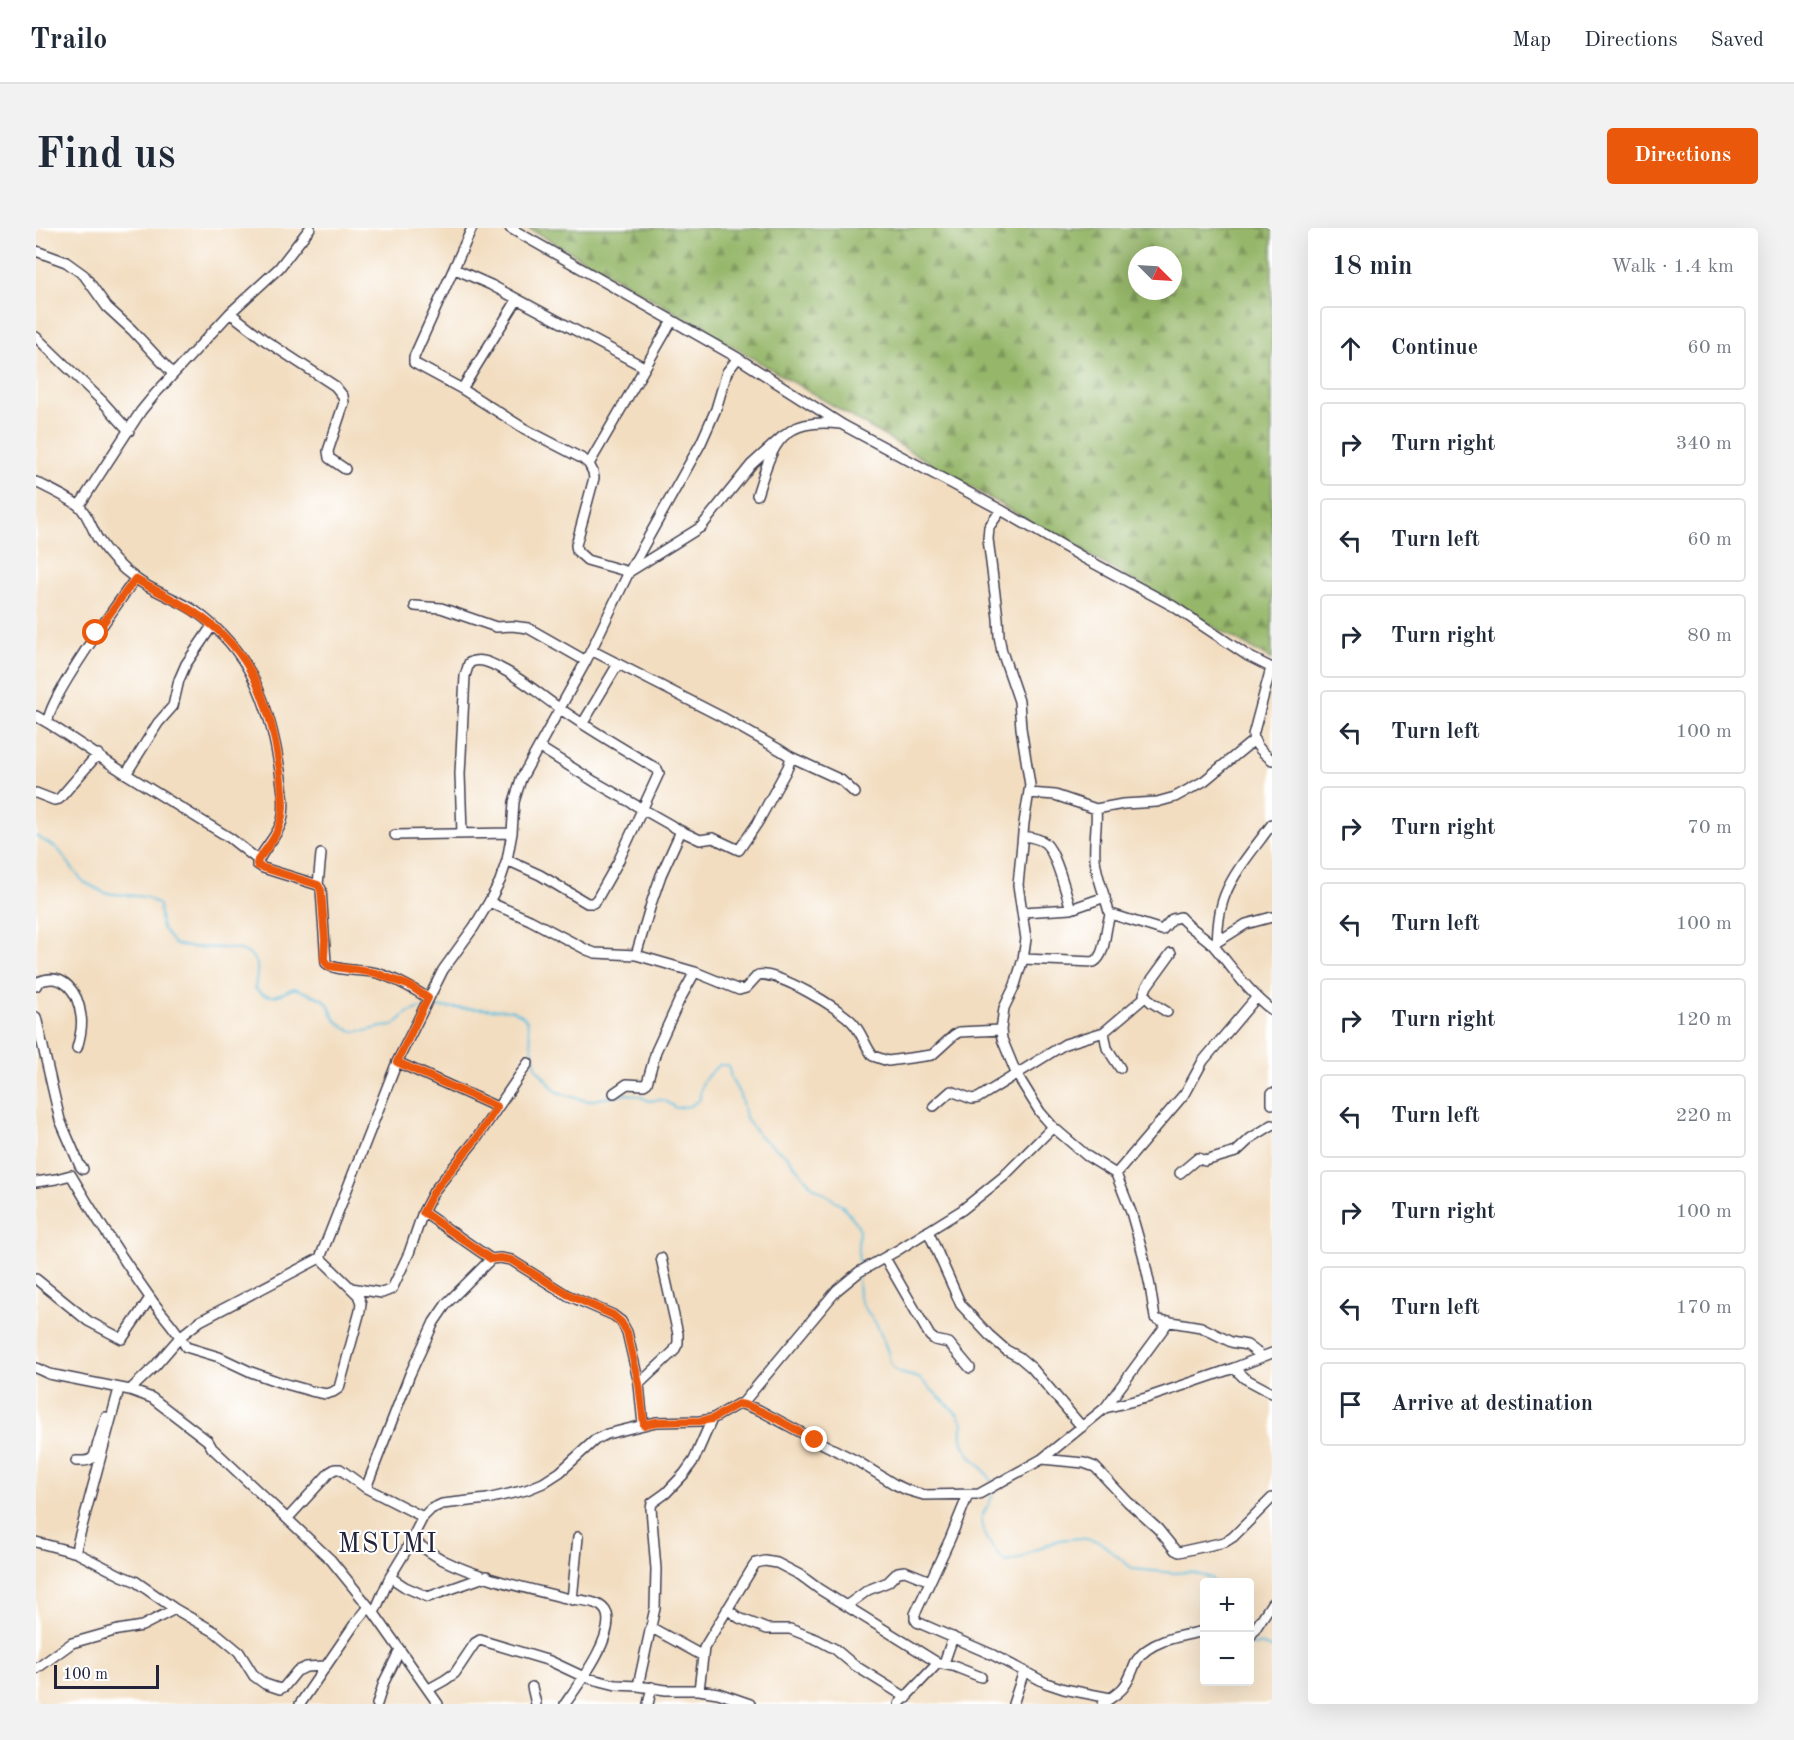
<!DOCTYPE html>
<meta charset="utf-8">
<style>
:root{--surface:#fff;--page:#f2f2f3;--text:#1f2937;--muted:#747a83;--line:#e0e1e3;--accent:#ea580c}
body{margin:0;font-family:"Old Standard TT",serif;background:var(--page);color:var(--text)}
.controls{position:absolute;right:18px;bottom:18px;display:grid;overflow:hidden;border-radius:6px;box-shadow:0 6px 24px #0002}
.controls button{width:54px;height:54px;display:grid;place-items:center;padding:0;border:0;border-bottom:2px solid var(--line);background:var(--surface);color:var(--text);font:30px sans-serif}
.compass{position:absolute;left:1092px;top:18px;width:54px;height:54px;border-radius:50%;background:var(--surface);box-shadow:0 6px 24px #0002;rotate:114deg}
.scale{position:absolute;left:18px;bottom:15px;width:105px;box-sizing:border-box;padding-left:6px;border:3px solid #22223b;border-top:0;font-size:16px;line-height:21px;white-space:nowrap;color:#22223b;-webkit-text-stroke:4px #fff;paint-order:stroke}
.stop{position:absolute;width:18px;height:18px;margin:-14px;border:4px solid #ea580c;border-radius:50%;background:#fff}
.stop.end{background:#ea580c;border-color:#fff;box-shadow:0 2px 6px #0008}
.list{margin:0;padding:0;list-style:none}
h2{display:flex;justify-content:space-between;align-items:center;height:78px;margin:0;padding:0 24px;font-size:26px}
h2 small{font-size:20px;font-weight:400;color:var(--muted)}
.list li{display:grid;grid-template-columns:39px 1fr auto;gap:18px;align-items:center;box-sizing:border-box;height:84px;margin:0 12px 12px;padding:0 12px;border:2px solid var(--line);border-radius:6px}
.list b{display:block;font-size:22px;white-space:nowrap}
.list em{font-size:20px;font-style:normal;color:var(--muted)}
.icon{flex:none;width:33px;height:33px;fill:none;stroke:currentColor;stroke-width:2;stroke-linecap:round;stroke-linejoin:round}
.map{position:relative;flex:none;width:1236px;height:1476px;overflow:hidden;border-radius:6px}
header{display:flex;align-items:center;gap:36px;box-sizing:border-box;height:84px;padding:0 30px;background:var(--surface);border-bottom:2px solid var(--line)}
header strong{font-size:28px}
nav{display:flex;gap:33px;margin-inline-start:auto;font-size:21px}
.intro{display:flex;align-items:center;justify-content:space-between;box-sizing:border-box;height:144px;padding:0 36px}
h1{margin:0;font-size:42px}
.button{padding:15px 27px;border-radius:6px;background:var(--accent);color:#fff;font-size:21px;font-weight:700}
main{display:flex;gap:36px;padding:0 36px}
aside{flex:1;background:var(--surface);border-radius:6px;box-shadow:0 6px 24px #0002}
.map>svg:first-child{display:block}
.forest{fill:url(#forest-firs);stroke:#5c6c52;stroke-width:1.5;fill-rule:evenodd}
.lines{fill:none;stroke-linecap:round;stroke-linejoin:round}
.stream{stroke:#5dbcdc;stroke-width:2}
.minor-casing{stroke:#413e4f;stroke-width:12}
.minor{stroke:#fff;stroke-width:9}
.route{stroke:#ea580c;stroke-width:8}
.labels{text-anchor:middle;stroke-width:4.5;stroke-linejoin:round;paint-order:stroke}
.quarter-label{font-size:27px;letter-spacing:1.5px;fill:#22223b;stroke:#fff}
</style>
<header>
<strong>Trailo</strong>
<nav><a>Map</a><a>Directions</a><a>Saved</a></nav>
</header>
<div class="intro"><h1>Find us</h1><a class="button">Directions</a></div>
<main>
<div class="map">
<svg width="1236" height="1476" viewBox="0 0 1236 1476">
<defs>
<pattern id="forest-firs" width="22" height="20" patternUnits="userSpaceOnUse" patternTransform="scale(1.5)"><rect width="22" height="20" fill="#96b76a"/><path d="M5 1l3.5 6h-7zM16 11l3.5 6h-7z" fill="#7a9458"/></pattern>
</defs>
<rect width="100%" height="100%" fill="#fff"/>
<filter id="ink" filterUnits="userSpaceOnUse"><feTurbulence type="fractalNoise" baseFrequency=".0167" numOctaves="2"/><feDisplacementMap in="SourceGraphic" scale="12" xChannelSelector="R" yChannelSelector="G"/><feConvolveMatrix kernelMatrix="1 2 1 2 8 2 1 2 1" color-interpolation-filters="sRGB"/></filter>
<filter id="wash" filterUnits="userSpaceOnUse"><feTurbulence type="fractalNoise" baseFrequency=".008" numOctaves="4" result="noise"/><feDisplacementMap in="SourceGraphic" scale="24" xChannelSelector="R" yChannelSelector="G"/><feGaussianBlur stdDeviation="1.35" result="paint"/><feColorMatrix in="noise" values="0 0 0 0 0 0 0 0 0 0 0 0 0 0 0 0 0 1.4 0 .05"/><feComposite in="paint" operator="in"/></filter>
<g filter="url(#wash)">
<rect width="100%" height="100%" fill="#f2ddc0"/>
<path class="forest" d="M492 0H1236V432L972 281 615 70ZM1101 27H1137V63H1101Z"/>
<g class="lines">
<path class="stream" d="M0 608 22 621 46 653 69 665 110 669 123 677 125 698 138 716C144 717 150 719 157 719 174 721 214 714 221 737 222 743 220 753 219 760 231 774 244 767 258 760L287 771 292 776 298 790 309 800 316 803H330L345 799 357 798 371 785 385 780
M393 779 476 782 486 787 491 793 499 835 502 842 521 864 551 873 592 866 603 868 613 873C627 870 628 872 640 880L654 878 664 871C664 852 670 849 683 837H691L693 840 695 850 704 867 710 891 721 905 729 913 751 928 775 957 806 977 820 994 823 1000 822 1019 823 1040
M822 1049 823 1069 828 1079 841 1097 852 1124 854 1135 858 1141 864 1145 883 1150 913 1178 921 1186 927 1195C919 1225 945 1231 956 1254
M957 1264C956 1274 949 1280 946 1289 942 1301 961 1328 970 1334L985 1330 998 1322 1023 1312 1045 1310 1064 1314 1097 1341 1138 1345 1154 1344 1175 1350 1177 1354
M1168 1386V1393
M1214 1417C1223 1416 1228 1416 1236 1421"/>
</g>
</g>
<g filter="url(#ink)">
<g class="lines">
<defs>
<path id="minor" d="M436 0 378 129V135L426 161 489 201 547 231 553 236 557 244 558 250 540 317 541 323 551 332 593 344 665 299 715 237 747 208
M474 0 702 130 807 197 965 282 1048 330 1137 378 1212 428 1236 440
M0 23 30 34 48 47 71 79 96 102 137 146
M419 41 455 57 608 139
M194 85 230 113 299 158 307 168 308 175 292 223 293 230 309 241
M0 109 66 173 93 203
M426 161 481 72
M553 236 636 93
M0 254C11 260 36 271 44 279 52 287 56 301 62 311 71 325 85 340 99 350 117 364 140 370 159 383 215 423 234 477 244 543 246 559 250 577 246 593 240 611 227 620 221 636L227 640 282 657 285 661 290 735C300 744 326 741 341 745 359 750 376 760 392 770
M721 267C737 216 744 189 805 196
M43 278 105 183 119 166 194 85 243 40 274 0
M965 282 953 299 952 311 962 390 963 408 966 424 983 473 985 500 994 557 988 595 982 657 990 711 987 731 979 757 968 780 965 802 966 811 980 845 1004 884 1017 899 1051 928 1080 946 1095 984 1107 1026 1114 1058 1119 1090 1123 1092 1165 1099 1195 1114 1211 1117 1226 1128
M99 351C83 374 10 473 12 495L90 546 194 610 222 632
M379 378 405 380 460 399 476 398 492 400 550 433
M1235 440 1217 507C1218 517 1228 526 1236 532
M0 488 12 495
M547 495 582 436
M503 519 559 554 645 603 664 612 677 610 703 622 722 594 752 539 755 529 744 522 686 489 555 422
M755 529 805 552 819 565
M90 546 122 495 137 478 143 452 150 436 176 398
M0 565 18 572 23 571 62 526
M993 565 1019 567 1060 581 1087 576 1121 574 1139 569 1168 553 1218 512
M1060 581C1062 600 1056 619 1060 638 1063 655 1070 671 1074 688
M426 605 424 546 429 448 433 435C443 429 455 435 464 440 487 451 505 468 526 482 556 503 589 522 621 541L623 545 582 634 561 671 557 675H551L504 647 471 632
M359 607 476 605
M987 608C994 609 1003 610 1009 615 1020 624 1030 666 1035 681
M282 657 285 626
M453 674 494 692 551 722 559 725 600 727 659 744 703 762 710 760 722 747C741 743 804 780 817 795 826 805 829 818 837 828L852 833 896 827 918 807 923 804 965 802
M987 684 1035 681 1069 669
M1181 714C1182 698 1183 682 1189 667 1198 643 1221 617 1236 596
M1178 716 1210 696 1236 689
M600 727 616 673 625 647 645 603
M987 731 1058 734C1071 726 1068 701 1074 688L1078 687 1126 702 1136 691 1144 689C1153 700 1166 706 1176 716 1196 739 1212 764 1236 782
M0 758 2 754C28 743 42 764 45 788 47 799 44 810 41 820
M1131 784 1115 774 1108 766 1111 758 1135 725
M0 789 24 892 44 938 47 941
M1068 804 1071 820 1084 840
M361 834 461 879
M578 865 591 856 608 857 611 855 620 823 643 773 659 744
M1236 865V876
M898 878 915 863 936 871 942 870 1029 816 1068 804 1109 769
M1144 945 1162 930 1169 933 1200 924 1215 910 1236 897
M1080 946 1150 864 1167 833 1220 770
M0 954 20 951 35 947C59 989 86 1030 115 1071 126 1087 141 1101 150 1119L183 1129 215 1144 243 1154 275 1163 290 1166 297 1164 303 1160 324 1083 325 1075 322 1067 284 1030
M387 984 455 1031
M892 1003 925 1077 953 1107 970 1122 983 1129 996 1140 1046 1199
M849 1030 894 1108 899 1112 913 1115 934 1140
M0 1051 52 1093 86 1111 114 1070
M315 1060 346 1065 356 1061 373 1025 387 984 398 963 441 910 492 835
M0 1140 13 1146 94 1162 116 1170 172 1213 176 1220 295 1332 338 1385 402 1476
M1198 1140 1208 1150 1236 1165
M603 1156 638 1123 642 1115V1106L625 1030
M83 1161 41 1317V1325L86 1348 99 1353 139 1381 179 1404 203 1424 218 1448 229 1456 244 1461 248 1459 261 1443 266 1441 270 1439 289 1438
M94 1162 119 1138 145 1108 164 1093 284 1030 361 834 407 742 438 699 453 674 464 653 471 632 476 605 478 574 485 551 550 433 593 344 665 215 680 181 691 144 702 130
M706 1176 801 1062 823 1044 862 1022 926 982 967 949 1017 899
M1069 1180 1133 1093
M1006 1231 1048 1235 1059 1239 1092 1274 1122 1301 1139 1322 1143 1324 1189 1314 1197 1309 1236 1270
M40 1233C47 1233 54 1234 58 1228L70 1189
M330 1260 374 1146 398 1094 411 1075 455 1031 464 1030 475 1032 531 1067 577 1087 585 1093 591 1104 603 1156 607 1197
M932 1267 914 1311 879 1386V1391L881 1394 957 1427 1010 1455 1028 1461 1074 1470
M252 1290 294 1244 299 1241H304L330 1260 387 1289
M376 1312C386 1319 396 1326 407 1332 443 1350 490 1360 530 1370 542 1373 566 1371 571 1386 578 1410 542 1457 529 1476
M0 1314 41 1325
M354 1349 369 1359 392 1369 451 1348
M536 1372 542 1309
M810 1378 832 1362 852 1354 862 1344 869 1343 894 1353
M691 1381 703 1390 731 1401H754L782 1412 799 1421 818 1437 871 1470
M338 1385 354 1349 368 1326 387 1289 395 1281 406 1276 451 1271 490 1262 507 1255 524 1244 559 1212 571 1206 620 1194 664 1193 676 1191 702 1176H706L723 1182 779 1212 821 1233 858 1256 871 1262 888 1267 943 1266 1006 1231 1069 1180 1110 1170 1198 1140 1236 1125
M616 1400 667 1428
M1214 1409 1236 1375
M908 1435 917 1409
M0 1441 36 1415 82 1402 106 1398 139 1381
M602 1458 619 1380 620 1341 615 1280 616 1275 630 1265 648 1246 658 1232 676 1191
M496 1459 500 1476
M393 1461 409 1452 419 1445 439 1415 444 1412 514 1433 548 1449 580 1457 602 1458 630 1462H663L682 1465 714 1476
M663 1462 668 1420 717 1339 720 1335 729 1333 741 1335 764 1347 783 1361 902 1435
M264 1476 318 1397 333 1379
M341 1476 348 1454 364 1422
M612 1476 616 1459
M863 1476 902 1435 917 1438 945 1449
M977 1476 988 1443
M1067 1476C1073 1471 1080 1467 1086 1461 1094 1453 1096 1442 1101 1432 1113 1413 1144 1408 1164 1404"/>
</defs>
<use href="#minor" class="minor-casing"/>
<use href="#minor" class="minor"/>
</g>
</g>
<g class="lines" filter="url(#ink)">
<path class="route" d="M60 405 99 351C131 369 164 383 190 410 226 446 240 504 245 553 246 566 249 580 245 593 241 608 231 620 222 632L221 636 222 638 282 657 285 662 289 712 288 731 290 735 293 738 340 745 374 758 392 770 361 834 461 879 441 910 398 963 387 984 455 1031 464 1030 475 1032 531 1066 577 1087 585 1094 591 1104 603 1156 608 1197 620 1194 664 1193 676 1191 702 1176C719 1176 762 1204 779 1212"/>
</g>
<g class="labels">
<g class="quarter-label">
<text x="352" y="1324">MSUMI</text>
</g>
</g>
</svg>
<div class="controls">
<button>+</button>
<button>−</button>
</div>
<svg class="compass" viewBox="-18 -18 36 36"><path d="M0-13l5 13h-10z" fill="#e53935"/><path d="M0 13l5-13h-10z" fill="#747a83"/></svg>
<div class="scale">100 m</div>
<div class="stop" style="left:60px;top:405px"></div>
<div class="stop end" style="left:779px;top:1212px"></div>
</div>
<aside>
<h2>18 min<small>Walk · 1.4 km</small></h2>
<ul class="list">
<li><svg class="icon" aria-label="ahead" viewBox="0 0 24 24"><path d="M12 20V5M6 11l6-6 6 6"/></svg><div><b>Continue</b></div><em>60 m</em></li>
<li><svg class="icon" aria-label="right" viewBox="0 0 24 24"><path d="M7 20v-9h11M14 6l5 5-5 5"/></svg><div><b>Turn right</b></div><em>340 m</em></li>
<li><svg class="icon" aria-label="left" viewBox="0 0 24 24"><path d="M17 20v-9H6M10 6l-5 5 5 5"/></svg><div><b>Turn left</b></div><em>60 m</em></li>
<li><svg class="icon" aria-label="right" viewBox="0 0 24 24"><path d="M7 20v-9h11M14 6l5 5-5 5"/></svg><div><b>Turn right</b></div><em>80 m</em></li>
<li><svg class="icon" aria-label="left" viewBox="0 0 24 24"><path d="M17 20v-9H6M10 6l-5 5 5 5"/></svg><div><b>Turn left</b></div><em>100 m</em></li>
<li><svg class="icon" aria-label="right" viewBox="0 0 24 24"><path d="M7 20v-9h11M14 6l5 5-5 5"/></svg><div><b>Turn right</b></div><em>70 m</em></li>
<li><svg class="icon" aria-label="left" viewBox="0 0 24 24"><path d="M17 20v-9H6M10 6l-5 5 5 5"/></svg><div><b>Turn left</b></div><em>100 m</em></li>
<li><svg class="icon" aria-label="right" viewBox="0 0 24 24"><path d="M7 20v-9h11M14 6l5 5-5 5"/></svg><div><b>Turn right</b></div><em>120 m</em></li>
<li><svg class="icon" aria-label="left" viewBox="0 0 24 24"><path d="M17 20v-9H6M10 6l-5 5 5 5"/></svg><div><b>Turn left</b></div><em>220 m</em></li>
<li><svg class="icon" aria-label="right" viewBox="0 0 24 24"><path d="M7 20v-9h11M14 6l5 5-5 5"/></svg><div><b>Turn right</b></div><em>100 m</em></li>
<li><svg class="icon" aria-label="left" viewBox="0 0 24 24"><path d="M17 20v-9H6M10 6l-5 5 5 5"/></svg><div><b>Turn left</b></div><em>170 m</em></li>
<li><svg class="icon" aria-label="arrive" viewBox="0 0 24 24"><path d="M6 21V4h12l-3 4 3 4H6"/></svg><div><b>Arrive at destination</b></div></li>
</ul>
</aside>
</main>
